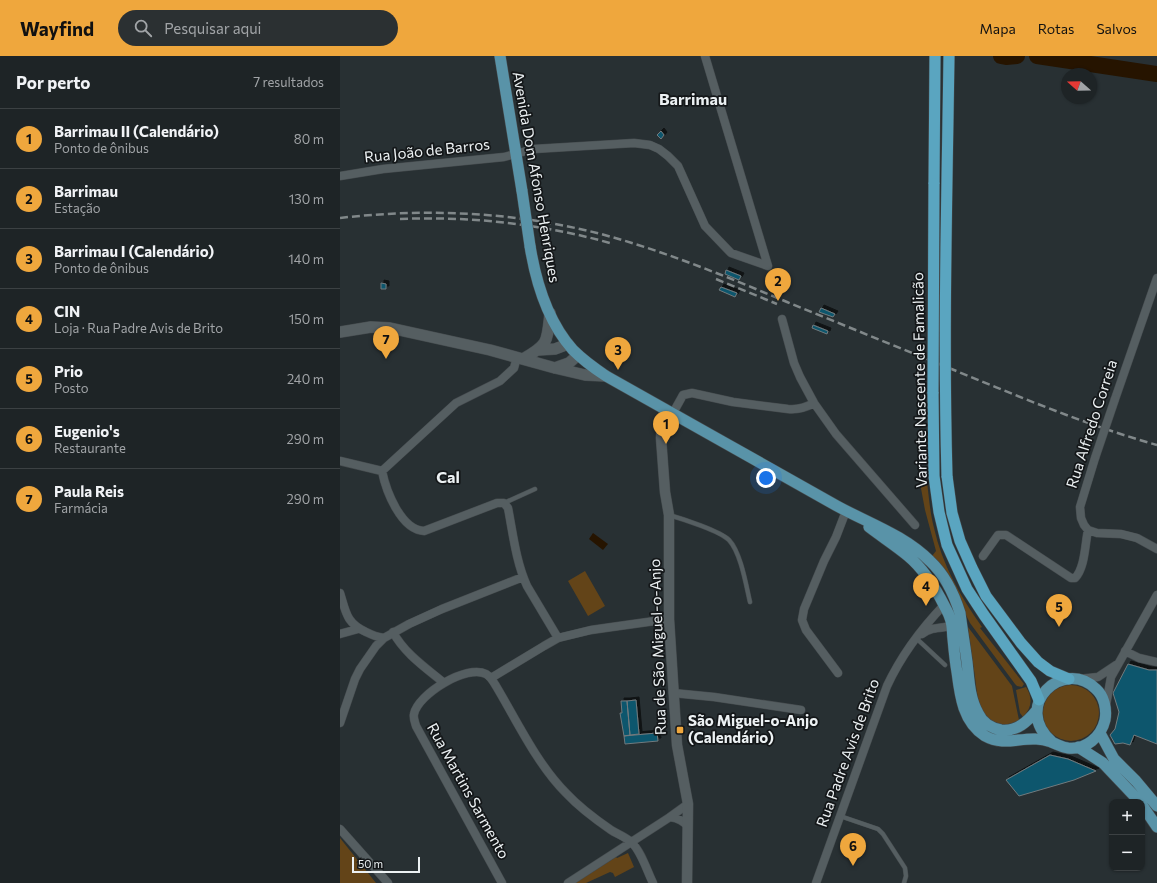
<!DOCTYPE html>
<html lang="pt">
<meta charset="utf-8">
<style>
:root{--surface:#1e2426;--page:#2b3032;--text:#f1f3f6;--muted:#a1a4a7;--line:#3c4143;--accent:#efa73d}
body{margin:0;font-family:Commissioner,sans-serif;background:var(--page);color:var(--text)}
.controls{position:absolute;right:12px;bottom:12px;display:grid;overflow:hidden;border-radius:8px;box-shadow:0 1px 3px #0004}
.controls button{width:36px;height:36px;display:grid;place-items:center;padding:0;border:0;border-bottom:1px solid var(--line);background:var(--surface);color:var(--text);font:20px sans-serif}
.compass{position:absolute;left:721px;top:12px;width:36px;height:36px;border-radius:50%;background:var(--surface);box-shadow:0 1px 3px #0004;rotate:290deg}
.scale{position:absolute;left:12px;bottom:10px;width:68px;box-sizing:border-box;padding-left:4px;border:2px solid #ecf1f3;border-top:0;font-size:11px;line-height:14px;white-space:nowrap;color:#ecf1f3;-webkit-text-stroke:3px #141719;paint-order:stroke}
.you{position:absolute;left:426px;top:422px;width:14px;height:14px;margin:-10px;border:3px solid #fff;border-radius:50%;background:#1a73e8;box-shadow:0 0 0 6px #1a73e833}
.badge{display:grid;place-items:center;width:26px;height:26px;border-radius:50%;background:var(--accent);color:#111;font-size:13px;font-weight:700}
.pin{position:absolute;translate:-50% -33px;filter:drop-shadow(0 1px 2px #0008)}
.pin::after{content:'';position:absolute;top:21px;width:14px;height:12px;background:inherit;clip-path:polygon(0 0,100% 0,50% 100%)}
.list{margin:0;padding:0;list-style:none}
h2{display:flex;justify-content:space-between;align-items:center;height:52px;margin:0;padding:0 16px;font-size:17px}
h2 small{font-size:13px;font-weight:400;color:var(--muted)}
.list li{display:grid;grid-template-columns:26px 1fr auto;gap:12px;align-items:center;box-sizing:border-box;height:60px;padding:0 16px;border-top:1px solid var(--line)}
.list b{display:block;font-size:15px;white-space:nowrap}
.list p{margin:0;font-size:13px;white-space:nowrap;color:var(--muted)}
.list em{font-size:13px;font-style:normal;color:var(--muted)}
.icon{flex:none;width:22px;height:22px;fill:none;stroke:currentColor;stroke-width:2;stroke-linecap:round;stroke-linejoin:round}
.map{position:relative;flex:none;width:817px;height:827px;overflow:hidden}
header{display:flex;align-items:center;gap:24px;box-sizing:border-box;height:56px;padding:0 20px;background:var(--accent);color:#111}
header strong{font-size:19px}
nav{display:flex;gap:22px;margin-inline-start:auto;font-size:14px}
.search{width:280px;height:36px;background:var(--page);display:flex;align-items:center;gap:10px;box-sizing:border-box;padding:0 14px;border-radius:22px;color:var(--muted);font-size:15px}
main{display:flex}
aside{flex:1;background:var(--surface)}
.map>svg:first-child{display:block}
.green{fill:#634418}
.water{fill:#261400}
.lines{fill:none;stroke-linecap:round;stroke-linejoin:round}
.river{stroke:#261400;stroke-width:16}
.building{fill:#0b576d;stroke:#717a7e;filter:url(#shadow)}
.service-casing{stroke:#464c4f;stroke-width:5}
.minor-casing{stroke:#464c4f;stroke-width:9}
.tertiary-casing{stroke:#464c4f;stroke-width:11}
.secondary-casing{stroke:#464c4f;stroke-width:12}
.primary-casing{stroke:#464c4f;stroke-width:12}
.trunk-casing{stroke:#464c4f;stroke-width:12}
.service{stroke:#555e61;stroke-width:4}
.minor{stroke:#555e61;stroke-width:8}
.tertiary{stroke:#555e61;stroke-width:10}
.secondary{stroke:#555e61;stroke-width:11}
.primary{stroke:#5993a8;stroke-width:11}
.trunk{stroke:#5aa5c0;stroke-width:11}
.rail{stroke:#81888a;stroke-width:2.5;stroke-dasharray:8 4;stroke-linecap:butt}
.minor-bridge-casing{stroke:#464c4f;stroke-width:9;stroke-linecap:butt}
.primary-bridge-casing{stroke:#464c4f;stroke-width:12;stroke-linecap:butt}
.trunk-bridge-casing{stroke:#464c4f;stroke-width:12;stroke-linecap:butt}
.minor-bridge{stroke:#555e61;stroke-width:8}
.primary-bridge{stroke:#5993a8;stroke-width:11}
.trunk-bridge{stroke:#5aa5c0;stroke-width:11}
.poi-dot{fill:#efa73d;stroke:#141719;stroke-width:1.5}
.labels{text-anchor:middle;stroke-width:3.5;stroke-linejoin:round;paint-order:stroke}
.street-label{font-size:15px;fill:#ecf1f3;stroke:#141719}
.poi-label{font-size:15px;font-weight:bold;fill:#ecf1f3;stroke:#141719;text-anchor:start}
.neighbourhood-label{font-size:16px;font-weight:bold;fill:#ecf1f3;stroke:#141719}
</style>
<header>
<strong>Wayfind</strong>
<div class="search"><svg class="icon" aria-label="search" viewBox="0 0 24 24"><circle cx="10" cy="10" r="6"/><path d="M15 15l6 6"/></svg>Pesquisar aqui</div>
<nav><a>Mapa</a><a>Rotas</a><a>Salvos</a></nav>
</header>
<main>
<aside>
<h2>Por perto<small>7 resultados</small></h2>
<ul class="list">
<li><span class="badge">1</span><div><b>Barrimau II (Calendário)</b><p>Ponto de ônibus</p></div><em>80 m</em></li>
<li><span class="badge">2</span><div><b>Barrimau</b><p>Estação</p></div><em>130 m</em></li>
<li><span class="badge">3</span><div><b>Barrimau I (Calendário)</b><p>Ponto de ônibus</p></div><em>140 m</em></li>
<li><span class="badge">4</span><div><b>CIN</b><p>Loja · Rua Padre Avis de Brito</p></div><em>150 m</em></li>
<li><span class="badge">5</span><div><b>Prio</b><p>Posto</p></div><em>240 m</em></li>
<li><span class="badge">6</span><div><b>Eugenio's</b><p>Restaurante</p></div><em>290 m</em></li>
<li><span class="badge">7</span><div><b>Paula Reis</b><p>Farmácia</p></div><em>290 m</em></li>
</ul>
</aside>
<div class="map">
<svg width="817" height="827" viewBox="0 0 817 827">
<defs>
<filter id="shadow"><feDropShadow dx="3" dy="-3" stdDeviation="0" flood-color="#0009"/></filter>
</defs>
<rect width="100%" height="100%" fill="#283033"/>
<path class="green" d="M587 426C589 441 590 457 594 472 602 508 620 540 642 571L640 572 684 628 682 631 677 630 675 628 630 567 624 555 592 500 596 495 585 454 580 427Z
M245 515 265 550 248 560 228 525Z
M628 571 672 630 679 664C671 668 664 670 655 666 636 658 637 631 634 614 632 599 630 585 628 571Z
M703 657a28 28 0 1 1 56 0a28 28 0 1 1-56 0Z
M686 631C693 642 692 652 683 661L680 657 676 634Z
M0 782 36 827H0Z
M288 797 294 811 275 821 273 817 270 816 246 827H234L276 801 277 802Z"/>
<path class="water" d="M253 477 268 488 263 494 249 483Z"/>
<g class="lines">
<path class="river" d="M661 0 666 1 677 0
M697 0 817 18"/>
</g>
<path class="building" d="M321 75 324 79 321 83 317 79Z
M386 214 401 220 399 224 385 218Z
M41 227 46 228V233H41Z
M381 231 397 237 395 241 379 234Z
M481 252 495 258 493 261 479 256Z
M473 269 488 275 487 278 472 272Z
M788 608 809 614H817V688L794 679 790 689 783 687 775 688 770 679 775 673 779 656 773 637Z
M296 644 299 678 290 679 287 645Z
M281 645H287L290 679 284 680 280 657H282Z
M317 677 318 685 285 688 284 680Z
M710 699 728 703 756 715 734 724 679 740 666 724Z"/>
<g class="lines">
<defs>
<path id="service" d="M164 447 195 433
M329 459C343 463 380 475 389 484 401 497 406 529 410 546
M576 582 605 609
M500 760 538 773 543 778 565 812 566 820 564 827"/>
<path id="minor" d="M365 0 428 210
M0 120 43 113 164 101 194 93 294 87 310 89 319 93 328 100 338 110 365 170 391 197 428 210
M442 263 454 307 460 321 474 347 496 378 575 469
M775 343 817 222
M333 357 343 339 352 337 393 346 448 353C458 354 465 352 474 347
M0 405 42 415 116 347 160 325 174 312 177 301
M42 415C46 435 61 474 84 475L157 447H164L168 452C173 478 176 506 187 530L218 582
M748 474 757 477 781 478 797 482 817 493
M643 500 658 479H666L731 522H735C745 512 745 488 748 474L744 469 741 462 740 451 755 402
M0 537C6 556 6 567 26 576 32 579 37 581 44 582
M53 576C64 597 86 612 104 627
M0 578 18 573
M582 578C591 571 601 572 612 570
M785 595 799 602 817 606
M498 617 466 574 462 564 464 553 484 505 496 481 506 455
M151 622 204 590 218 582 251 574 272 571 329 563
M739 623 758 621 776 609
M333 637 374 641 461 654
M766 649 771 621 817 539
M0 667 15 623 20 613 36 590 44 582 69 568 102 553 183 521
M330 761C338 762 344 765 348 771
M0 773 48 827
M162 827 76 670C75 666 73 662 74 658 78 638 127 608 146 618 151 621 153 625 156 630 177 665 197 708 226 737 239 751 255 763 271 774 277 778 286 781 292 787 301 795 307 815 313 827
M228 827 330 761 348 748
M476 827 547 630C561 600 581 573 604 549"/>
<path id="tertiary" d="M325 353 322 364 321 382 325 436 329 459V563L337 689 348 748 347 827"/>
<path id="secondary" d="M0 276 31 271 50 272 150 294 215 312 245 319 266 320
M198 294 215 293 228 288
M183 303C209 288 207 286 210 257
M215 312 229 307 238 299"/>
<path id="primary" d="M160 0 182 135
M190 190C196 227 207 265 233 294 243 304 254 312 266 320 343 364 420 406 497 450 528 467 564 479 590 505 605 519 614 538 620 557 622 573 625 590 627 606 629 622 629 641 638 657 642 666 651 672 661 674 677 676 688 665 697 654
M529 471C542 481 556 490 568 500 585 514 596 533 605 551 607 555 609 558 610 562 613 569 612 576 613 583 614 594 615 605 617 616 620 640 623 666 645 680 663 690 678 682 696 683 701 683 706 684 711 686 717 688 721 691 728 692 746 694 761 681 765 664 767 653 764 640 756 633 723 601 671 650 712 686
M760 677 774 703 796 725 817 750
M738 691 763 707 800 746
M802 749 817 771"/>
<path id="trunk" d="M594 128 595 0
M593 336 594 420 599 456 607 489 627 533 644 559 691 625 699 644
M607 420 612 457 620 485 632 512 646 540 681 587 698 606 710 615 729 623"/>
</defs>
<use href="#service" class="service-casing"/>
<use href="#minor" class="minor-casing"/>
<use href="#tertiary" class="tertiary-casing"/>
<use href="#secondary" class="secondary-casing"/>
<use href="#primary" class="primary-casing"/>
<use href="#trunk" class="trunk-casing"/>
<use href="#service" class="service"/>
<use href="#minor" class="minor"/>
<use href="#tertiary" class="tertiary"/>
<use href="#secondary" class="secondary"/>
<use href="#primary" class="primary"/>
<use href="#trunk" class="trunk"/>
<path class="rail" d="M0 162C86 152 173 156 257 177 322 194 385 220 447 246 508 271 570 296 631 321 692 346 753 371 817 389
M60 163C131 160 202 168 270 187
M376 223 437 248"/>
<defs>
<path id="minor-bridge" d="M755 402 775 343"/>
<path id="primary-bridge" d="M182 135 190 190"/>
<path id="trunk-bridge" d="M593 336 594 128
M607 420C603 280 607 140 609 0"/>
</defs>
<use href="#minor-bridge" class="minor-bridge-casing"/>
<use href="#primary-bridge" class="primary-bridge-casing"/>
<use href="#trunk-bridge" class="trunk-bridge-casing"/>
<use href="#minor-bridge" class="minor-bridge"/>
<use href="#primary-bridge" class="primary-bridge"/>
<use href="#trunk-bridge" class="trunk-bridge"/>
</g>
<rect class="poi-dot" x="336" y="670" width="8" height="8" rx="2"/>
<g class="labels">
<g class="street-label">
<text transform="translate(87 95) rotate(-6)" y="5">Rua João de Barros</text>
<text transform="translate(196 121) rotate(80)" y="5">Avenida Dom Afonso Henriques</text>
<text transform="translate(580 324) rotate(-91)" y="5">Variante Nascente de Famalicão</text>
<text transform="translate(752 368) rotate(-72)" y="5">Rua Alfredo Correia</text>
<text transform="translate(318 591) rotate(-92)" y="5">Rua de São Miguel-o-Anjo</text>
<text transform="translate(508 697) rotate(-70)" y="5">Rua Padre Avis de Brito</text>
<text transform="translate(128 735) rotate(61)" y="5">Rua Martins Sarmento</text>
</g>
<g class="poi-label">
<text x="348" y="670">São Miguel-o-Anjo<tspan x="348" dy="17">(Calendário)</tspan></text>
</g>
<g class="neighbourhood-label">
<text x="353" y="49">Barrimau</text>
<text x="108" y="427">Cal</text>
</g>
</g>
</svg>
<div class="controls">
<button>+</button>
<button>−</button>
</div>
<svg class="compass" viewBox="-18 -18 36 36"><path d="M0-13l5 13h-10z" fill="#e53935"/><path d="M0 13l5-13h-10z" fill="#a1a4a7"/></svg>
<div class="scale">50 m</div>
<div class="you"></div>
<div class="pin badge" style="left:326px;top:388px">1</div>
<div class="pin badge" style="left:438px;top:245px">2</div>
<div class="pin badge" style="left:278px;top:314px">3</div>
<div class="pin badge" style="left:586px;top:550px">4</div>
<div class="pin badge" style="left:719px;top:571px">5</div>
<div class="pin badge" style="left:513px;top:810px">6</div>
<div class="pin badge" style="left:46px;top:303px">7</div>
</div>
</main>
